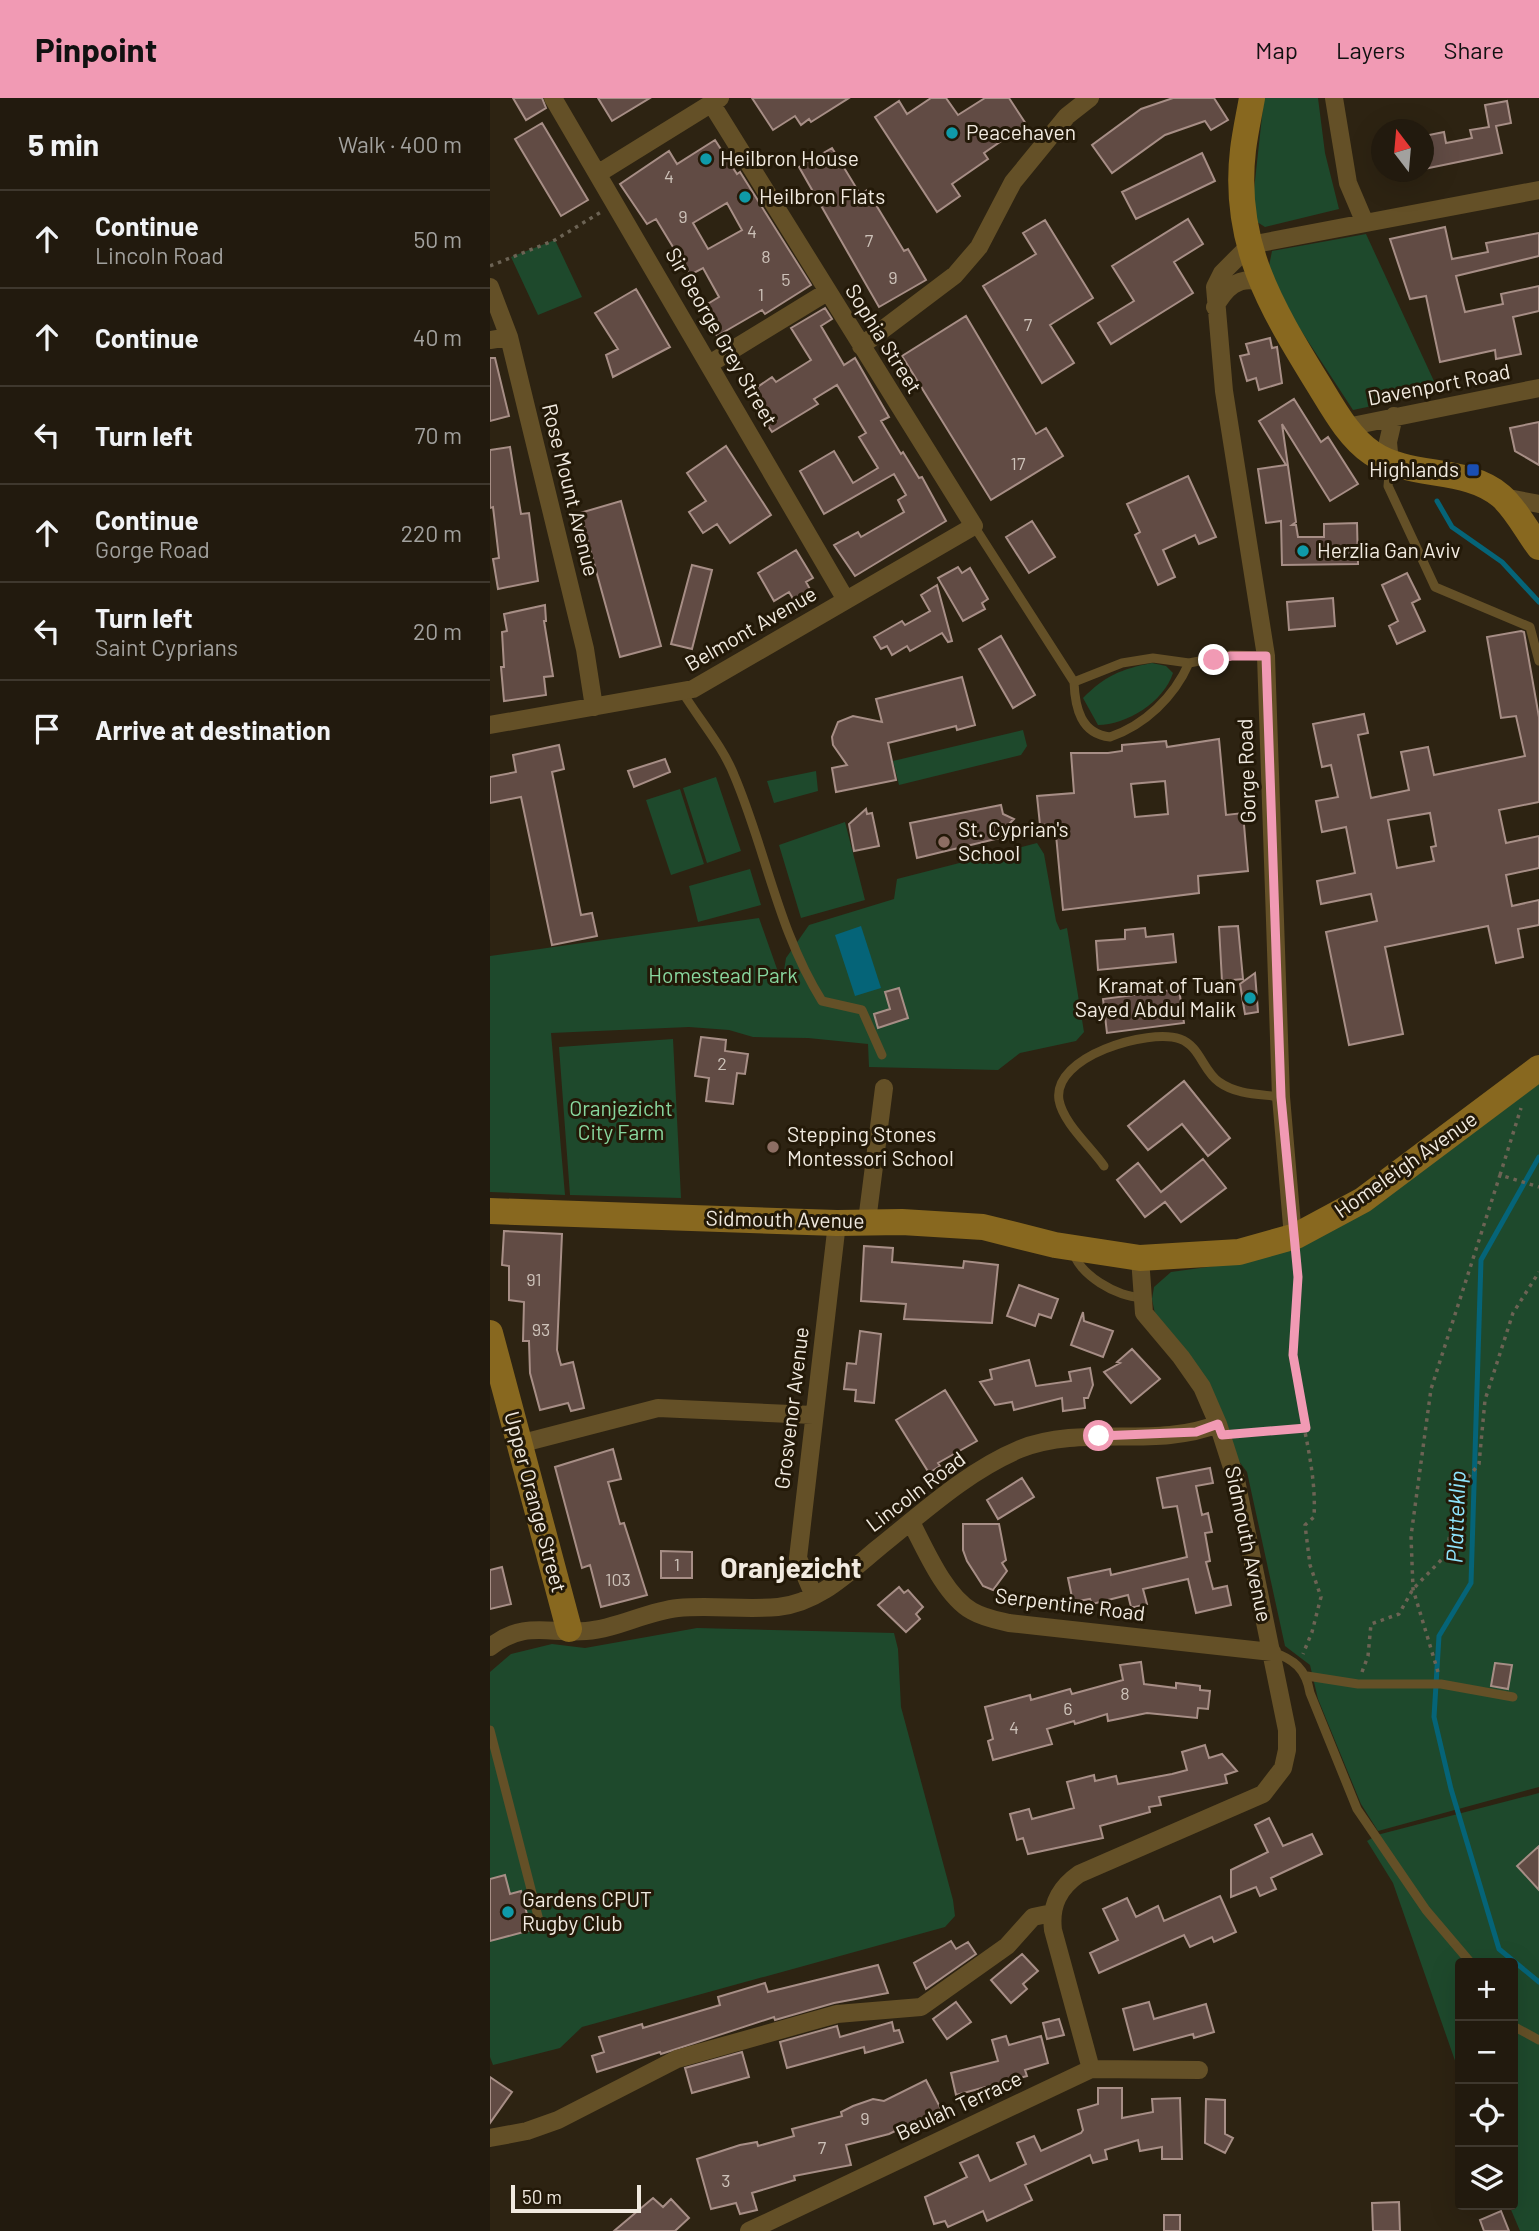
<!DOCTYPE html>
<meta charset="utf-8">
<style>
:root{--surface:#221a0e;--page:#2e271c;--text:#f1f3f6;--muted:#a2a19e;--line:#3f382e;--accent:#f19ab4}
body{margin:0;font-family:Barlow,sans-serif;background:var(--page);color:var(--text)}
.controls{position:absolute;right:21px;bottom:21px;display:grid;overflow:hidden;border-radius:7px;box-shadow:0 7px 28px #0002}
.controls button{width:63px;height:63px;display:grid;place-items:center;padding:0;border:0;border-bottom:2px solid var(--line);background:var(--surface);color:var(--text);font:35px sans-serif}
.compass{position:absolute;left:881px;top:21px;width:63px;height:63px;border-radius:50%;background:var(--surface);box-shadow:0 7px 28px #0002;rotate:344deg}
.scale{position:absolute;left:21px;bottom:18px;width:130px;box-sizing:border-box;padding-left:7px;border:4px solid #f1eae0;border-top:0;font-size:19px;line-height:24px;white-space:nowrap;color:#f1eae0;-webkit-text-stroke:5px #231908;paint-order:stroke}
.stop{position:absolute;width:21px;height:21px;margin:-16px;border:5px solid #f19ab4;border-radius:50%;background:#fff}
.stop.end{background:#f19ab4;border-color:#fff;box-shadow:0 2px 7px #0008}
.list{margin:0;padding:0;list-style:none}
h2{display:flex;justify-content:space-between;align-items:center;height:91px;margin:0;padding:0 28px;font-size:30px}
h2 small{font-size:23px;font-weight:400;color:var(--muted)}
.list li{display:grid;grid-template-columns:46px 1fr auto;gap:21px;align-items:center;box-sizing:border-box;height:98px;padding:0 28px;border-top:2px solid var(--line)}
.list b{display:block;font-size:26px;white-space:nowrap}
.list p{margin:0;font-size:23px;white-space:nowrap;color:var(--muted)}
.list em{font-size:23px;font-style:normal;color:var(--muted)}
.icon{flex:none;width:38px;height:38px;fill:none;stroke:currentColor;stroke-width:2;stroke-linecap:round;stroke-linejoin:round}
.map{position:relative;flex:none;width:1049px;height:2133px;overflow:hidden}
header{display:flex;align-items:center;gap:42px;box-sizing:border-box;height:98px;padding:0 35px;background:var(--accent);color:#111}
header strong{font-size:33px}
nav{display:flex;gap:38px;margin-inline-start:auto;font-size:24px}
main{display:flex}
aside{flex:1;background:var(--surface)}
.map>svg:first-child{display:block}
.green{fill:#1e492c}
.water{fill:#056478}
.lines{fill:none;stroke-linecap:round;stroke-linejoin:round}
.stream{stroke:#056478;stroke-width:5}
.building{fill:#614b44;stroke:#a78e86;stroke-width:2;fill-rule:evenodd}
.path{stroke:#6c6354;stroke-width:3.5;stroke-dasharray:3.5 5;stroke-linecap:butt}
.lane{stroke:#645027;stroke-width:9}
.street{stroke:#645027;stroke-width:18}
.secondary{stroke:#88681f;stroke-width:26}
.route{stroke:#f19ab4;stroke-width:9}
.culture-dot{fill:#0f9aa8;stroke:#231908;stroke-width:2.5}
.transit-dot{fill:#1a4fb4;stroke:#231908;stroke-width:2.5}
.education-dot{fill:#8d6e63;stroke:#231908;stroke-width:2.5}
.labels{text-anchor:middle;stroke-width:6;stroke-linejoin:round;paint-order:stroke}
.number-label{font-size:18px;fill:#cdc2b9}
.poi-label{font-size:21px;fill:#f1eae0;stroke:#231908;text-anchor:start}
.street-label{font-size:21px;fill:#f1eae0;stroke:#231908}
.park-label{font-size:21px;fill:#88d79e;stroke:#231908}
.water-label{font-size:23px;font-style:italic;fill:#8ee4fd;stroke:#231908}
.district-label{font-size:28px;font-weight:bold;fill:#f1eae0;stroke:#231908}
</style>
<header>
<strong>Pinpoint</strong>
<nav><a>Map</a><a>Layers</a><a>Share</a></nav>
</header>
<main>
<aside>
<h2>5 min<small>Walk · 400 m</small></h2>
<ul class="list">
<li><svg class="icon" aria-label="ahead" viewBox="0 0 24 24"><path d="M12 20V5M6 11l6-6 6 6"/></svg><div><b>Continue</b><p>Lincoln Road</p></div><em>50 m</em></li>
<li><svg class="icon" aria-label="ahead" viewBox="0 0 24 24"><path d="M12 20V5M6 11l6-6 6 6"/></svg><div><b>Continue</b></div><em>40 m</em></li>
<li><svg class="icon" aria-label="left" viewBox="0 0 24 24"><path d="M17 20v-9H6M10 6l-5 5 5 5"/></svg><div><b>Turn left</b></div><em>70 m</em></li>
<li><svg class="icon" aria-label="ahead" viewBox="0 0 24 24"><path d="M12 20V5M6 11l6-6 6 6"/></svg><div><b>Continue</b><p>Gorge Road</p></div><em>220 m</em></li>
<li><svg class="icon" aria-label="left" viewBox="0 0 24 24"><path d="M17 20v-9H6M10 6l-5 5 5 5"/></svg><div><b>Turn left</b><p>Saint Cyprians</p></div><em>20 m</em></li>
<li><svg class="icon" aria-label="arrive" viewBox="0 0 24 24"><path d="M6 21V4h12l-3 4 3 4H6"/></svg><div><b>Arrive at destination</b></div></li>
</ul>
</aside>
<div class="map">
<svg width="1049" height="2133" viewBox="0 0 1049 2133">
<rect width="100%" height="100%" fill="#2d2312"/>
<path class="green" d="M774 0H828L835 55 849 111 775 129 764 122 762 110Z
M876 136 949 294 863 312 791 202 778 173 782 153Z
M65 142 92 199 48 217 21 159Z
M662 565 676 568 683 575C674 604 636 627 608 627L593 600C615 578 631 571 662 565Z
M533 632 537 648 531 657 409 687 403 663Z
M326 673 328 693 284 705 277 683Z
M226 679 251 753 217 765 193 690Z
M190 691 214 766 181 777 156 702Z
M355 724 375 802 311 820 289 747Z
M547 745 554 756 566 823 570 832 577 830 594 934 586 943 530 955 508 972 379 969 378 946 318 940 263 939 239 932 199 929 61 935 75 1097 0 1094V858L269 820 292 885 296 860 319 827 404 801 407 781Z
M260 771 271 807 208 824 199 788Z
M183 941 191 1100 80 1097 69 949Z
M1049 983V1689L888 1733 871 1706 828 1601 820 1567 795 1548 757 1374 748 1362 730 1309 693 1248 665 1216 662 1201 664 1189 681 1174 732 1167 789 1153Z
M207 1530 404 1535 408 1551 411 1609 463 1802 465 1818 455 1829 92 1929 70 1950 3 1967 0 1959V1574L21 1556 62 1546 95 1550Z
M1049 1695V2133H1030L1019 2107H1023V1865H970V1977L903 1785 877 1743 887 1737Z"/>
<path class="water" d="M371 828 391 890 365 898 345 837Z"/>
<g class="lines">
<path class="stream" d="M947 403 962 429 1012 464 1049 504
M1049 1059 991 1162 981 1485 949 1538 944 1619 961 1691 1009 1851 1049 1884"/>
</g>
<path class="building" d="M23 0H52L56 10 36 22Z
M108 0H160L122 23Z
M262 0H359L321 24 319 21 311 27 305 18 283 32Z
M441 0H456L468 17 495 0H519L536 26 494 55 498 61 462 86 470 98 447 114 385 19 409 3 417 16Z
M683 0H724L738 22 721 32 715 23 675 37 622 75 602 47 651 11Z
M1017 3 1021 25 1006 28 1012 55 934 71V38L954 34 956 45 982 40 980 32 999 29 995 7Z
M52 25 98 102 71 118 25 41Z
M225 42 247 76 250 74 321 187 275 216 272 212 227 238 211 210 229 199 213 170 200 177 166 121 157 126 130 86 179 53 187 66ZM237 105 252 132 218 151 203 125Z
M342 50 370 96 377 92 414 153 418 151 436 182 389 209 309 69Z
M712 55 725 83 646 121 632 94Z
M698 121 713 146 684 164 703 195 621 246 608 225 644 203 622 168Z
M555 122 603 200 560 227 584 265 552 285 493 188 546 156 533 135Z
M955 129 962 161 998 154 996 145 1049 135V158L966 178 975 214 1013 206 1011 196 1049 188V213L1023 219 1031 256 1006 261 1005 252 950 264 936 198 920 201 900 141Z
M146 191 180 249 123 279 116 257 128 251 105 215Z
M335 210 342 221 331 228 354 267 365 260 399 319 391 323 411 356 413 354 429 380 432 379 456 423 365 478 344 447 368 434 371 439 414 414 408 402 416 397 404 376 334 416 310 373 344 353 363 385 388 370 369 339 376 335 347 287 324 301 328 306 282 334 272 319 278 315 263 292 282 279 286 284 321 262 301 230Z
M476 218 546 336 556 330 573 358 501 402 412 258Z
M780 240 782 250 787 249 792 285 769 292 766 280 757 283 750 258 759 256 756 246Z
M0 260H5L19 318 0 323Z
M804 301 831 344 838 339 868 386 840 403 792 326 806 424 802 427H806L808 439H834V426L867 425 868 466 792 467 791 423 776 425 768 371 796 367 769 323Z
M1049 324V367L1025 353 1020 330Z
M236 348 281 417 240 445 227 426 213 435 199 414 216 403 197 375Z
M20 349 31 416 39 415 48 483 8 491 3 461 9 460 3 409 0 410V352Z
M698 378 726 439 709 446 705 437 673 452 685 479 668 487 645 437 650 434 637 406Z
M131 403 171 548 130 559 90 415Z
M542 423 565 459 539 475 516 439Z
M306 452 323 480 316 484 321 493 305 504 299 494 284 503 268 475Z
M202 467 222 472 202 551 181 546Z
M468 469 472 475 480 470 498 501 492 505 495 511 473 523 448 480Z
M917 475 930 501 922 505 935 533 907 546 899 528 908 523 892 487Z
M447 487 462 543 458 544 452 535 420 553 417 548 402 557 397 548 391 551 384 539 412 523 415 527 440 513 431 497Z
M843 500 845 528 799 532 797 504Z
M55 507 56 523H54L63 578 54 579 56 597 14 603 11 569H14L12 534 17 533 14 516Z
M1031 533 1034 534 1049 619V704L1009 712 1016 745 1049 738V770L1016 777 1022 808 1049 802V827L1028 831 1033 859 1006 865 998 828 895 849 913 936 859 947 836 834 887 823 881 796 831 806 827 783 865 775 856 729 832 734 826 703 848 699 841 667 832 669 823 626 874 616 878 635 868 637 881 700 919 692 911 654 938 649 944 677 1035 658 1026 618 1011 620 997 539ZM940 715 946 748 941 749 944 763 907 770 898 722Z
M511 538 545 597 523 610 489 551Z
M472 579 485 627 467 632 466 628 398 645 406 682 346 694 342 670 357 667 343 647 342 639 348 624 363 618 392 624 386 601Z
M729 641 736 717 753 715 758 773 708 778 709 795 573 812 565 726 550 727 547 698 584 695 581 655H618L632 653V647L676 643 677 649ZM675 683 678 716 645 719 641 686Z
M69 647 74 671 62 674 91 817 102 815 107 838 62 847 31 699 0 705V679L26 674 23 657Z
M175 661 180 674 144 689 138 673Z
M511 707 513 716 524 721 516 729 518 738 427 760 420 725Z
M376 711 377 716 382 715 389 748 364 753 359 726Z
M748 828 753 881 732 883 729 829Z
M655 830 656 839 683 836 686 864 608 872 606 843 635 841V832Z
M765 875 768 914 755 916 750 886Z
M409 890 418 920 388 930 384 916 400 911 395 894Z
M689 891 694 925 617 935 613 901Z
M211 939 236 942 235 953 258 956 255 976 247 975 243 1006 216 1003 219 980 205 978Z
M694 983 740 1040 718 1058 692 1026 658 1052 638 1028Z
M713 1061 736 1090 691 1124 675 1104 655 1119 627 1082 648 1065 671 1094Z
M14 1133 72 1136 67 1252 71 1267 83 1264 94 1310 81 1313 78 1305 50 1312 40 1275 39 1243H33L34 1204 19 1202V1168L12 1167Z
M374 1148 403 1150 402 1164 473 1170 474 1163 508 1167 502 1225 414 1221 416 1206 371 1203Z
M529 1187 568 1201 561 1220 549 1216 545 1228 517 1218Z
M593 1214 594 1223 623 1233 613 1259 581 1247Z
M370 1233 391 1236 384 1305 365 1303 366 1292 354 1291 357 1265 366 1266Z
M642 1251 670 1281 641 1305 614 1274 630 1265 627 1264Z
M539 1262 546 1288 581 1283 579 1274 600 1270 603 1287 598 1300H594L595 1310 573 1313 572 1300 524 1312 522 1304 505 1307 490 1284 502 1281 500 1272Z
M455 1292 487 1343 448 1365 450 1368 439 1375 406 1322Z
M123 1351 131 1381 118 1384 130 1426 134 1425 157 1497 111 1509 100 1467 92 1470 65 1369Z
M720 1370 723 1385 706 1388 712 1417 718 1415 722 1434 715 1435 720 1463 716 1464 723 1491 737 1488 741 1507 706 1515 698 1481 653 1491 657 1506 645 1509H641L638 1497 602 1506 600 1501 583 1504 578 1480 620 1471 621 1477 697 1459 687 1408 673 1410 667 1380Z
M532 1380 544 1399 508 1421 497 1402Z
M473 1426H509L516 1462 512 1465 517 1473 503 1492 493 1488 477 1463 473 1452Z
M171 1453 202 1454V1480H171Z
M12 1469 21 1506 0 1511V1472Z
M409 1489 414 1495 418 1492 433 1509 426 1516 430 1521 416 1534 388 1507Z
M651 1564 654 1586 686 1590V1585L710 1588V1592L720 1593 718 1611 708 1610 707 1620 657 1615 618 1623 617 1616 585 1626 584 1623 557 1631 562 1646 503 1662 498 1643 503 1641 495 1609 540 1597 541 1602 580 1591 582 1596 633 1582 630 1567Z
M1005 1565 1022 1567 1018 1591 1001 1588Z
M715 1647 719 1660 732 1656 747 1673 735 1677 737 1685 669 1699 671 1707 659 1709 660 1714 610 1728 613 1740 538 1756 533 1740 527 1742 520 1716 539 1711 542 1721 584 1710 577 1684 604 1677 605 1683 626 1678 628 1686 682 1676 697 1672 692 1654Z
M779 1720 793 1748 822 1736 832 1756 781 1780 786 1791 770 1798 766 1789 741 1799V1772L778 1754 765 1727Z
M1049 1748V1792L1027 1768Z
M15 1777 20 1796 31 1793 41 1832 0 1843V1781Z
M730 1798 746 1834 724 1844 722 1839 700 1849 694 1837 609 1875 600 1855 628 1842 613 1811 637 1800 646 1819 668 1808 674 1823Z
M461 1843 466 1851 478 1844 486 1856 436 1891 424 1865Z
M532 1856 548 1873 533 1886 537 1891 521 1905 501 1882Z
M388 1867 398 1895 344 1905 285 1922 284 1919 171 1956 170 1954 107 1974 102 1958 114 1954 109 1939 152 1926 153 1930 230 1907 228 1899 275 1885 278 1894Z
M466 1904 481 1924 457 1941 443 1921Z
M659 1904 664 1921 716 1906 724 1934 704 1940 703 1936 644 1952 633 1911Z
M569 1921 574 1937 557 1941 553 1925Z
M402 1924 404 1933 409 1932 413 1944 375 1955 374 1949 297 1970 290 1944 347 1928 350 1939Z
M516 1938 519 1947 551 1938 558 1965 535 1972 537 1978 466 1997 461 1975 508 1963 502 1942Z
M252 1954 259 1979 202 1995 195 1970Z
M0 1979 22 1994 0 2025Z
M436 1982 451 2011 399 2036 356 2047 361 2067 304 2078 305 2082 262 2095 267 2112 250 2116 246 2105 221 2111 207 2061 250 2047 267 2044 268 2048 304 2038 302 2031 352 2018 351 2014 363 2008 383 2001 394 2003Z
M608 1990H632V2020L663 2014 662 2001 690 2000 692 2061H672V2049L650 2053 648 2042 615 2052 617 2061 603 2065 600 2057 535 2087 542 2102 497 2123 493 2113 458 2129 455 2123 444 2126 435 2099 477 2079 470 2065 488 2057 500 2083 536 2066 527 2045 544 2038 551 2053 591 2035 593 2032 588 2012 608 2006Z
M716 2001 735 2002V2036L743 2040 735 2055 715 2045Z
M163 2100 173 2109 181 2101 199 2120 185 2133H124Z
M909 2104 910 2133H883L882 2105Z
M1011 2113 1019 2133H994L990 2122Z
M674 2117H690V2133H674Z"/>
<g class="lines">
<path class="path" d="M0 168 65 142 111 114
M1010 1077 1031 1010
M806 1158C809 1196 800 1233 804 1270 809 1320 827 1368 824 1419L815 1427 820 1467 831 1499 822 1534 813 1556
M748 1334 816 1330
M872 1574 878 1558 881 1526 909 1516 923 1491 957 1456 966 1394 989 1366 995 1302 1023 1215 1049 1174
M948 1574 923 1491 921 1438 941 1291 1010 1077 1049 1089"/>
<path class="lane" d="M900 367 898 388 945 489 1040 529 1049 563
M484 428 584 584C585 610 591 636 620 639 655 627 684 599 699 565
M584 584 632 565 663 560 699 565 741 557 776 558
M193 595C209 621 233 649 244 677 276 752 288 833 332 903L372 912 392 957
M614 1068C601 1049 573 1025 569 1002 562 958 659 930 690 941 710 948 713 973 729 984 747 997 770 996 791 999
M583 1152C586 1175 629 1201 652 1199
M782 1554C804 1561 816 1571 820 1595L867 1711 936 1812 981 1865
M817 1578 868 1586H951L1023 1599
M0 1632 51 1830
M1023 1928 1049 1942"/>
<path class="street" d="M63 0 356 502
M844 0 858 85 875 125
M109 75 230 0
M0 189 19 239 95 551 104 609
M725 209C735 191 748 177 770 184
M0 242 19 239
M371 248 465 177 489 149 523 84 577 18 600 0
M221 265 337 194
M857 329 1049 290
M900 365 898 344 904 318
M1013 399 1049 406
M0 627 203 591 484 428 221 5
M377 1123 394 990
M803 1139 791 999 776 558 734 293 725 189 732 175 760 147 1049 92
M29 1346 168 1310 323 1317
M421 1424C435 1451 455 1498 482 1513 494 1520 506 1522 519 1525L782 1554
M324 1498 308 1460 347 1125
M0 1549C35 1522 58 1536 96 1533 127 1531 157 1513 188 1510 221 1507 255 1512 288 1509 328 1505 358 1475 387 1451 431 1416 477 1373 530 1351 593 1326 667 1351 728 1326
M601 1971 563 1832C560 1807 569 1790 589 1776L773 1696 793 1670 797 1652V1632L746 1382 728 1326 712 1289 691 1259 654 1215 650 1160
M0 2040 37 2033 68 2022 187 1961 347 1916 431 1909 517 1848 543 1819 562 1815
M259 2133 601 1971 709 1972"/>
<path class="secondary" d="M762 0C759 17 755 35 753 52 742 145 781 209 827 284 842 308 858 339 882 355 920 381 976 368 1011 398 1026 411 1037 433 1049 449
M0 1113 347 1125 412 1124 493 1129 565 1147 650 1160 749 1154 806 1138 873 1102 1049 970
M0 1235 79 1531"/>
</g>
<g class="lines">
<path class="route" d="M609 1338 706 1334 728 1326 732 1337 816 1330 803 1257 808 1179 791 999 776 558H741L724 562"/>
</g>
<g class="culture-dot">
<circle cx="462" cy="35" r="7"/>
<circle cx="216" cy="61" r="7"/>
<circle cx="255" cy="99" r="7"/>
<circle cx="813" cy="453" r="7"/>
<circle cx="760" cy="900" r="7"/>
<circle cx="18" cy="1814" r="7"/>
</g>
<rect class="transit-dot" x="976" y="365" width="14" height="14" rx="3.5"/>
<g class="education-dot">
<circle cx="454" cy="744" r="7"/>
<circle cx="283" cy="1049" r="7"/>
</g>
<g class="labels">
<g class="number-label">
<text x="179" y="85">4</text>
<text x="193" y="125">9</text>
<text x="262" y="140">4</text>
<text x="379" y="149">7</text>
<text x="276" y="165">8</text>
<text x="403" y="186">9</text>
<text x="296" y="188">5</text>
<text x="271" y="203">1</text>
<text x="538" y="233">7</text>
<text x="528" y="372">17</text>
<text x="232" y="972">2</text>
<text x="44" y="1188">91</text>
<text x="51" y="1238">93</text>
<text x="187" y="1473">1</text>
<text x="128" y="1488">103</text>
<text x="635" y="1602">8</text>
<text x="578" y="1617">6</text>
<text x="524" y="1636">4</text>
<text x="375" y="2027">9</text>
<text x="332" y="2056">7</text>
<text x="236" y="2089">3</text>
</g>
<g class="poi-label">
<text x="476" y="42">Peacehaven</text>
<text x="230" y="68">Heilbron House</text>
<text x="269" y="106">Heilbron Flats</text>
<text x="969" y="379" text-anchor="end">Highlands</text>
<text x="827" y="460">Herzlia Gan Aviv</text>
<text x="468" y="739">St. Cyprian's<tspan x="468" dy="24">School</tspan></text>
<text x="746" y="895" text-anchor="end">Kramat of Tuan<tspan x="746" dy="24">Sayed Abdul Malik</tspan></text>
<text x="297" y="1044">Stepping Stones<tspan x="297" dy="24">Montessori School</tspan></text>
<text x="32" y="1809">Gardens CPUT<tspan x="32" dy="24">Rugby Club</tspan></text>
</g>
<g class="street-label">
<text transform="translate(231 239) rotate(60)" y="7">Sir George Grey Street</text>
<text transform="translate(393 241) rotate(58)" y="7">Sophia Street</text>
<text transform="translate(949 287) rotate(-11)" y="7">Davenport Road</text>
<text transform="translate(80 392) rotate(76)" y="7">Rose Mount Avenue</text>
<text transform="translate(261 531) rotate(-30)" y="7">Belmont Avenue</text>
<text transform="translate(757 673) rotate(-92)" y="7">Gorge Road</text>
<text transform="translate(916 1067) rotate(-35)" y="7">Homeleigh Avenue</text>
<text transform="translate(295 1122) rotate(1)" y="7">Sidmouth Avenue</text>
<text transform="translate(302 1310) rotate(-83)" y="7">Grosvenor Avenue</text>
<text transform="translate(426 1394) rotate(-37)" y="7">Lincoln Road</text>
<text transform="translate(45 1404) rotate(75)" y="7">Upper Orange Street</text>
<text transform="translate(758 1446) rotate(78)" y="7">Sidmouth Avenue</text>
<text transform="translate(580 1507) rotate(7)" y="7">Serpentine Road</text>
<text transform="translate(469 2008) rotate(-25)" y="7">Beulah Terrace</text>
</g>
<g class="park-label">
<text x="233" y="885">Homestead Park</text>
<text x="131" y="1018">Oranjezicht<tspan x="131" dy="24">City Farm</tspan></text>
</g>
<g class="water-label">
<text transform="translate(966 1419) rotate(-88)" y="8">Platteklip</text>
</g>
<g class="district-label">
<text x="301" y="1480">Oranjezicht</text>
</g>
</g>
</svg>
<div class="controls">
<button>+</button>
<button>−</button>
<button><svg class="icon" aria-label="locate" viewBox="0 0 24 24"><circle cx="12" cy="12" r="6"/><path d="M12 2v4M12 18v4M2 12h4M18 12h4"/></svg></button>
<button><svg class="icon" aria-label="layers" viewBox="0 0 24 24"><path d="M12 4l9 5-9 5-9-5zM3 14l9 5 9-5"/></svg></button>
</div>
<svg class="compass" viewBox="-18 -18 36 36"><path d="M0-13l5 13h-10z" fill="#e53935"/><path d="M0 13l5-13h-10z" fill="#a2a19e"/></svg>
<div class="scale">50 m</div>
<div class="stop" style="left:609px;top:1338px"></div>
<div class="stop end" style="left:724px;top:562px"></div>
</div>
</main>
